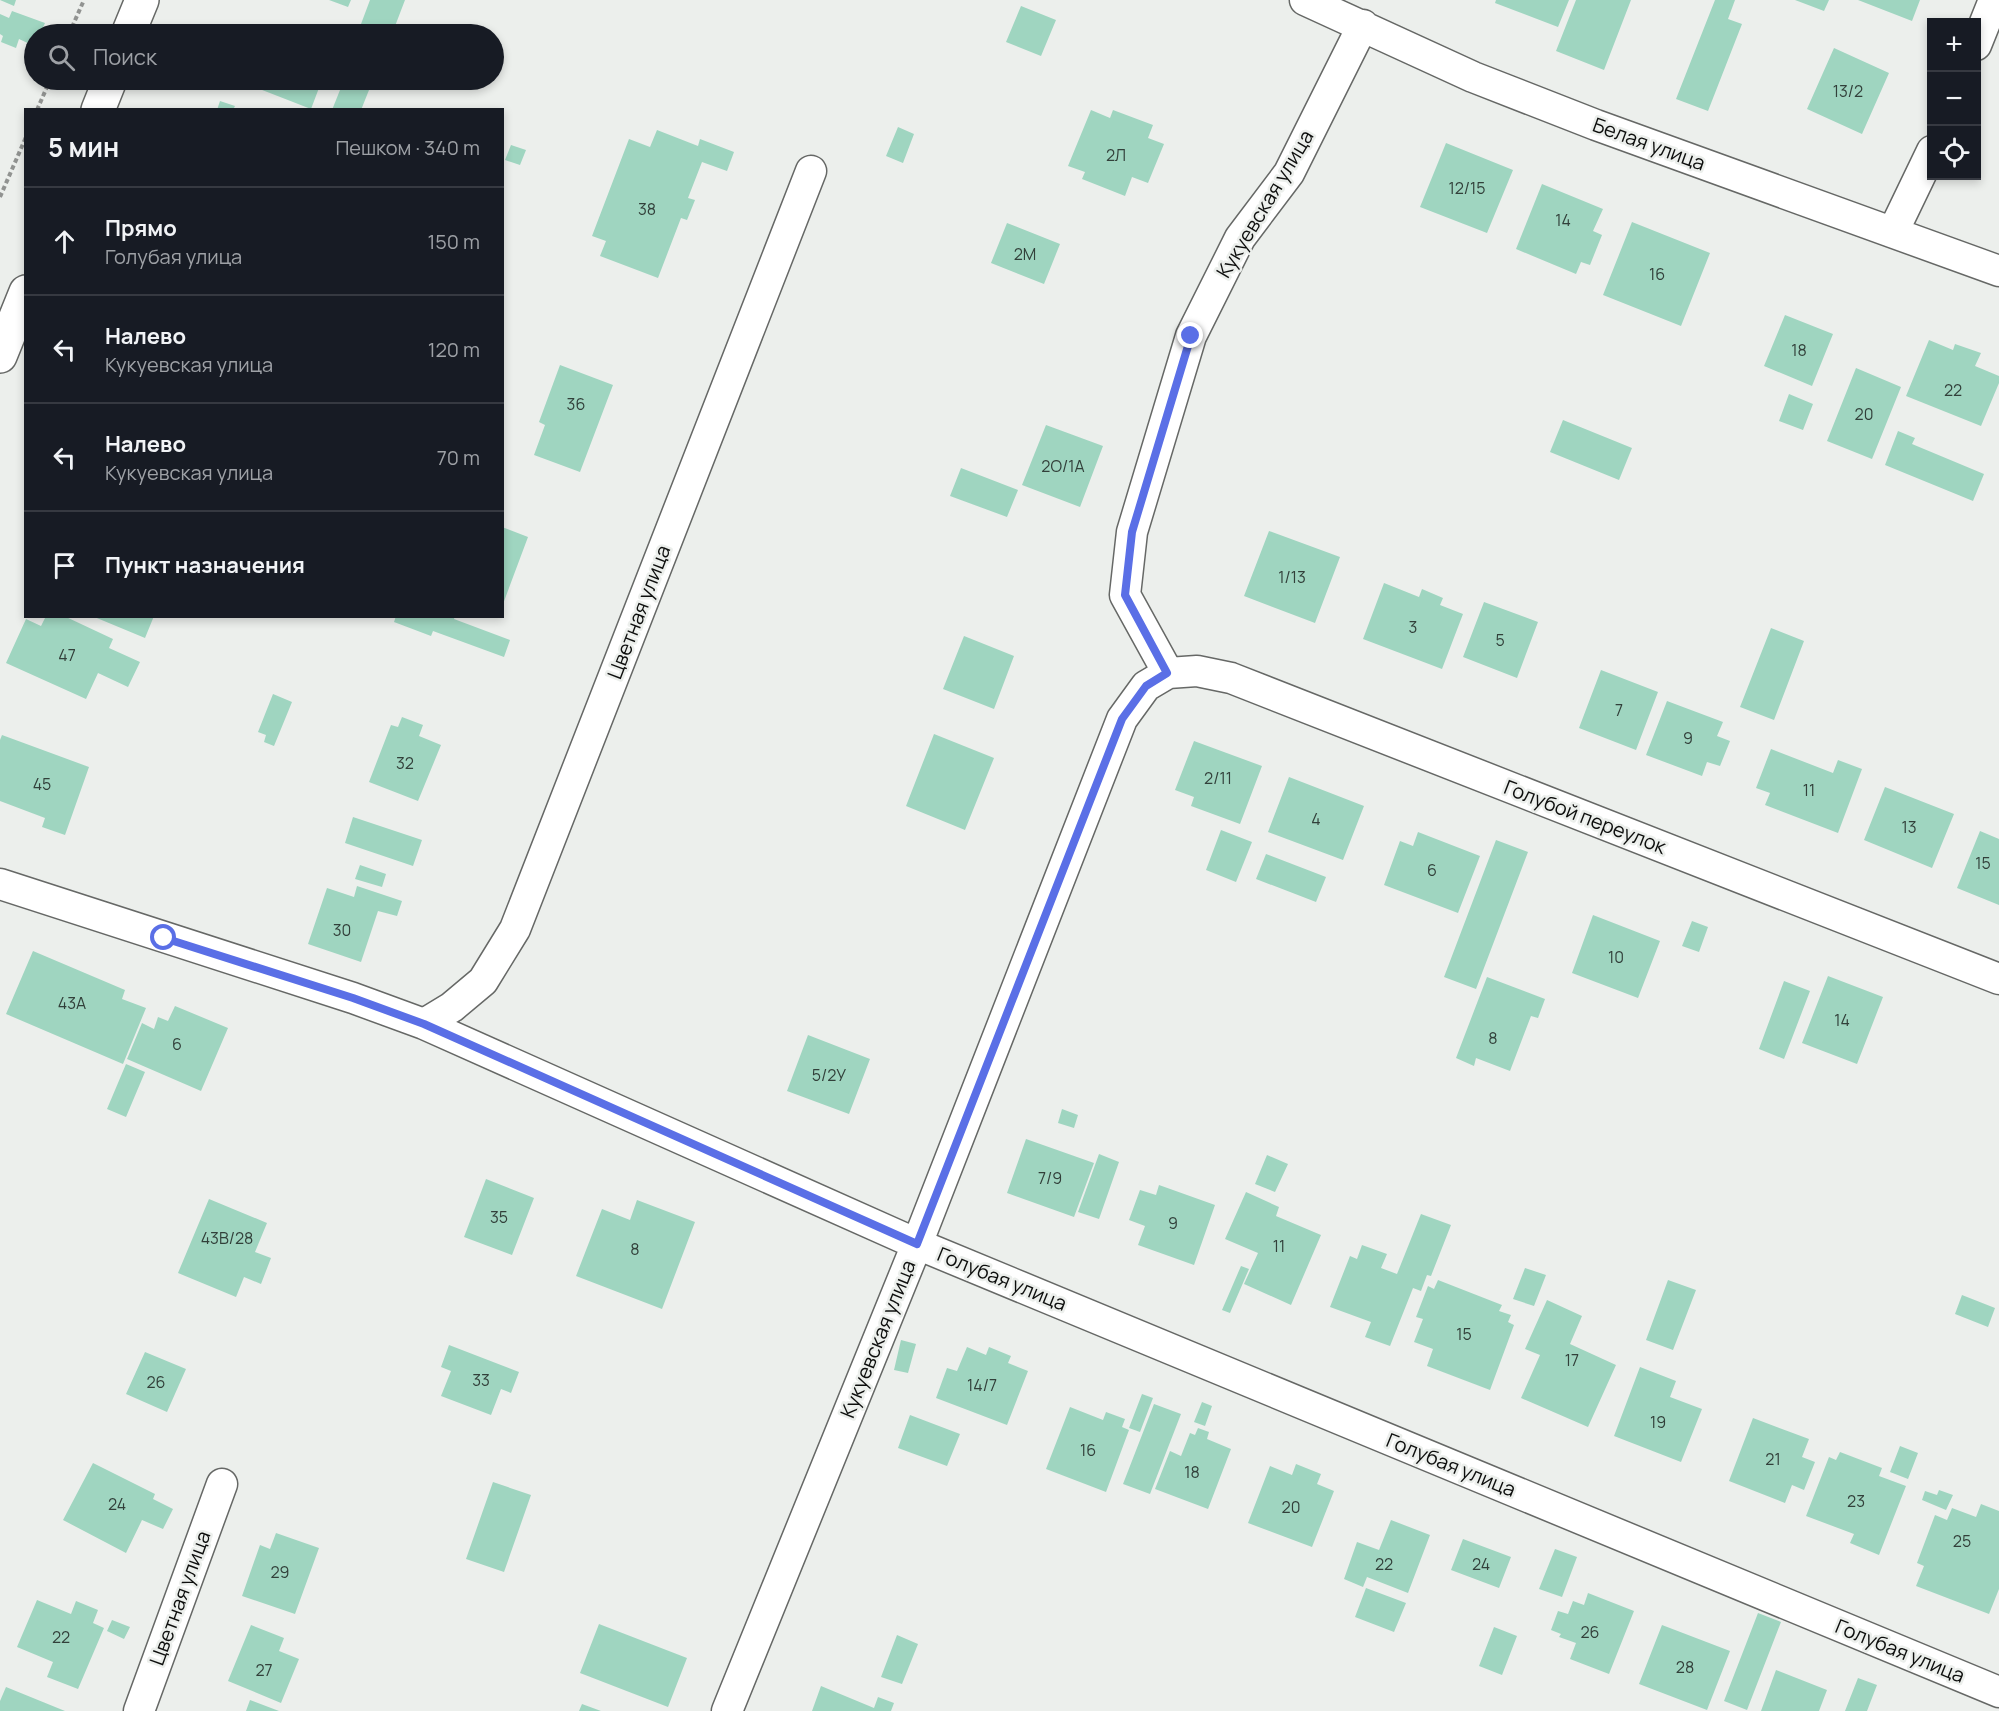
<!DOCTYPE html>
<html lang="ru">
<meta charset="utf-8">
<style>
:root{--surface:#171b24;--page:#20242c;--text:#f1f3f6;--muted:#9ea1a6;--line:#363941}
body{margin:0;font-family:Manrope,sans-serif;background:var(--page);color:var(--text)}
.controls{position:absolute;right:18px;top:18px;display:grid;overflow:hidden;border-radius:0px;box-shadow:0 3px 9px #0003}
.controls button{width:54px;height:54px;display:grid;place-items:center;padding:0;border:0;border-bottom:2px solid var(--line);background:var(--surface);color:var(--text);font:30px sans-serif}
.stop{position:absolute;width:18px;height:18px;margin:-14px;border:4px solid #5a6fe6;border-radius:50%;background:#fff}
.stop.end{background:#5a6fe6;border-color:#fff;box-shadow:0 2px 6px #0008}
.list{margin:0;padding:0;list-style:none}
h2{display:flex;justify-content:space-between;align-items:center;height:78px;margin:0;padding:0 24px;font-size:26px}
h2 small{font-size:20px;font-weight:400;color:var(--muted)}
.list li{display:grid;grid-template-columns:39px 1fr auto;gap:18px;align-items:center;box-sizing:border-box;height:108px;padding:0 24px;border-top:2px solid var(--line)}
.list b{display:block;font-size:22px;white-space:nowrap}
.list p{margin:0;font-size:20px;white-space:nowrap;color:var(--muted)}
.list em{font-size:20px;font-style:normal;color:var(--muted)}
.icon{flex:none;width:33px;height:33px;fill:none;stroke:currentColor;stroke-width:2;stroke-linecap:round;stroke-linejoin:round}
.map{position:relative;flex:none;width:1999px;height:1711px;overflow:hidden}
.search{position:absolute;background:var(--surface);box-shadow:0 3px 9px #0003;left:24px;top:24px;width:480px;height:66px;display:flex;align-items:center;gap:15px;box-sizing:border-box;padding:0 21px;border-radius:33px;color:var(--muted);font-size:22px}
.panel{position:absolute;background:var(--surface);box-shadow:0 3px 9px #0003;left:24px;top:108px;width:480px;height:510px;border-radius:0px}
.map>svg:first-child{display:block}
.building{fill:#9fd5c0}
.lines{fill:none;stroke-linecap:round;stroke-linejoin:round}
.street-casing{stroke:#666866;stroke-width:33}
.secondary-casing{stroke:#666866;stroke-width:36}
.path{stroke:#919391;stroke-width:4;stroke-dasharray:4.5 3;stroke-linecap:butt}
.street{stroke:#fff;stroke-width:30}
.secondary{stroke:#fff;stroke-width:33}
.route{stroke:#5a6fe6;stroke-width:8}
.labels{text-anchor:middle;stroke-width:5;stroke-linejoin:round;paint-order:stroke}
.number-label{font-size:16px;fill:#32403a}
.street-label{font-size:20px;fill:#0d0e0d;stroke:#ecefec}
</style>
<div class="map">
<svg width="1999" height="1711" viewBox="0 0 1999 1711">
<rect width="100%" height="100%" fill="#ecefec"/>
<path class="building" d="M0 0H16L14 6Z
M329 0H351L348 7Z
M370 0H405L392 34H366L358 32Z
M1496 0H1569L1558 27 1495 3Z
M1576 0H1631L1604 70 1556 51Z
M1715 0H1735L1728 19 1742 24 1708 111 1676 99Z
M1795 0H1829L1824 11Z
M1858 0H1920L1912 21Z
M1021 6 1056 20 1041 56 1006 42Z
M12 11 45 23 40 34H34V46L19 39 16 48 1 42 3 36 0 34V14L9 18Z
M280 28 297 34H277Z
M1834 48 1889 73 1862 134 1807 109Z
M260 80H322L311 109 257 88Z
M344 80H373L361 110H332Z
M220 101 235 106 233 110H217Z
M1091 110 1110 118 1113 110 1153 125 1148 138 1164 144 1148 183 1132 177 1125 196 1082 179 1085 172 1068 166Z
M898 127 914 134 903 163 886 156Z
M657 130 698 146 700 139 734 152 727 171 702 162 688 198 695 200 687 220 681 218 658 278 600 256 606 241 592 236 629 139 650 147Z
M1446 143 1513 170 1487 233 1420 207Z
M511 145 526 150 520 165 505 160Z
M1542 184 1603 209 1593 231 1602 235 1590 265 1581 262 1576 274 1516 249Z
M1632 222 1710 253 1681 326 1603 295Z
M1007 223 1060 244 1044 284 991 263Z
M1785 315 1833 334 1812 386 1764 366Z
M1929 340 1953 350 1955 344 1981 353 1975 366 1999 376V383L1981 426 1906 396Z
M560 365 613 385 580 472 534 455 545 425 539 422Z
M1856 368 1901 387 1872 459 1827 441Z
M1789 394 1813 404 1803 430 1779 421Z
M1563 420 1632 448 1619 480 1550 452Z
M1046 425 1103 446 1080 507 1022 485Z
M1898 431 1915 438 1912 444 1984 474 1973 501 1885 465Z
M961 468 1018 490 1007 517 950 496Z
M502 527 528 537 503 604H502Z
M1269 531 1340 557 1315 623 1244 596Z
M1384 583 1419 597 1422 589 1443 598 1440 605 1463 614 1442 669 1363 639Z
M1484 602 1538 622 1517 678 1463 657Z
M46 616H64L113 639 109 648 140 662 128 687 98 673 86 699 6 663 26 619 41 626Z
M92 616H154L145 638Z
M396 616H455L454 619 510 640 504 657 433 631 431 636 394 622Z
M1771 628 1804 641 1774 720 1740 707Z
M964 636 1014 656 994 709 943 689Z
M1601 670 1658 692 1636 750 1579 728Z
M273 694 292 702 274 746 264 742 266 735 258 732Z
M1667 701 1723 722 1717 736 1730 741 1720 766 1707 762 1702 776 1646 755Z
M402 717 423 725 419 736 441 745 418 801 369 782 391 725 398 727Z
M934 734 994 758 965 830 906 806Z
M2 735 89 767 65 835 42 827 45 818 0 801V740Z
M1194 741 1262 766 1240 824 1191 806 1194 797 1175 790Z
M1771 749 1833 773 1838 760 1862 769 1838 833 1765 805 1770 793 1756 788Z
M1289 777 1364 806 1343 860 1268 832Z
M1885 787 1954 814 1932 868 1864 840Z
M353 817 422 840 413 866 345 843Z
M1221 830 1252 842 1236 882 1206 870Z
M1980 831 1999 839V905L1957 888Z
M1418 832 1480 856 1458 913 1384 885 1400 841 1413 846Z
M1496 840 1528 852 1476 989 1444 977Z
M1266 854 1326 877 1316 902 1256 879Z
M360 865 386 874 382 887 355 879Z
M357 886 402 901 397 916 378 911 361 962 308 944 327 888 354 897Z
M1593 915 1660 941 1638 998 1572 973Z
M1692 921 1708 927 1699 952 1682 946Z
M33 951 125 990 122 999 146 1008 123 1064 6 1014Z
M1828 976 1883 997 1857 1064 1802 1043Z
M1487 977 1545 999 1538 1018 1531 1016 1510 1071 1476 1058 1474 1066 1456 1058Z
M1784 981 1810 991 1784 1059 1759 1049Z
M175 1006 228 1028 201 1091 127 1059 142 1023 154 1029 158 1017 168 1021Z
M808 1035 870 1059 849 1114 787 1091Z
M126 1064 145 1072 126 1117 107 1109Z
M1062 1109 1078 1115 1074 1128 1058 1123Z
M1026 1139 1094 1163 1074 1217 1007 1193Z
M1099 1154 1119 1162 1099 1219 1078 1212Z
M1267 1155 1288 1164 1275 1192 1255 1184Z
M486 1179 534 1198 512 1255 464 1237Z
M1159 1185 1215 1205 1194 1265 1138 1245 1145 1226 1129 1220 1140 1190 1156 1195Z
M1246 1192 1279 1207 1276 1216 1321 1235 1291 1305 1244 1284 1258 1253 1225 1239Z
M209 1199 267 1223 255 1252 271 1258 261 1284 244 1277 236 1297 178 1273Z
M637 1200 695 1222 662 1309 576 1276 602 1209 630 1220Z
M1421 1214 1451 1225 1431 1276 1427 1275 1421 1291 1413 1288 1390 1346 1365 1337 1371 1322 1330 1307 1350 1256 1357 1259 1362 1245 1387 1254 1381 1268 1397 1274Z
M1241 1266 1249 1269 1230 1313 1222 1310Z
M1525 1268 1546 1275 1534 1306 1513 1299Z
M1438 1280 1502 1305 1499 1311 1511 1315 1508 1322 1514 1325 1490 1390 1427 1366 1433 1349 1414 1342 1423 1319 1416 1317 1428 1286 1434 1289Z
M1668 1280 1696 1290 1673 1350 1646 1340Z
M1962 1295 1995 1308 1988 1327 1955 1314Z
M1547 1300 1582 1316 1570 1344 1616 1365 1588 1427 1521 1398 1540 1355 1525 1349Z
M901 1340 916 1344 908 1373 894 1370Z
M449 1345 519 1372 511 1393 501 1389 491 1415 441 1396 451 1371 441 1367Z
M967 1347 986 1355 989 1347 1011 1356 1008 1363 1028 1371 1007 1425 936 1398 947 1368 957 1371Z
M145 1352 186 1369 167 1412 126 1394Z
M1640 1367 1676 1381 1670 1397 1702 1409 1681 1462 1614 1436Z
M1142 1394 1153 1398 1140 1432 1129 1428Z
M1202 1402 1212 1406 1205 1426 1194 1422Z
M1154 1404 1181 1414 1150 1494 1123 1484Z
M1070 1407 1103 1420 1106 1412 1125 1419 1122 1427 1129 1430 1106 1492 1046 1469Z
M910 1415 960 1434 947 1466 898 1448Z
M1753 1418 1809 1439 1802 1457 1815 1462 1804 1490 1792 1485 1785 1503 1729 1481Z
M1198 1428 1209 1432 1207 1439 1231 1449 1208 1509 1155 1489 1170 1451 1181 1456 1190 1433 1195 1435Z
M1900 1446 1918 1453 1908 1479 1890 1472Z
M1840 1452 1882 1468 1879 1476 1906 1486 1879 1555 1850 1543 1854 1534 1806 1516 1829 1457 1836 1460Z
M93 1463 155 1494 153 1499 173 1509 163 1529 142 1520 126 1553 63 1520Z
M1296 1464 1321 1474 1317 1484 1334 1491 1312 1547 1248 1523 1270 1466 1292 1475Z
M493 1482 531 1495 504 1572 466 1559Z
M1939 1490 1953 1495 1946 1510 1922 1500 1925 1491 1937 1495Z
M1981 1504 1999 1511V1589L1989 1614 1916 1586 1924 1566 1917 1563 1935 1515 1947 1520 1952 1508 1976 1517Z
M1391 1520 1430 1535 1408 1593 1367 1577 1363 1587 1344 1579 1357 1542 1379 1550Z
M276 1533 319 1548 295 1614 242 1596 260 1545 270 1549Z
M1463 1539 1511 1557 1499 1588 1451 1570Z
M1555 1549 1577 1557 1562 1597 1539 1589Z
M1366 1588 1406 1603 1394 1632 1355 1617Z
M1588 1593 1634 1611 1609 1674 1570 1659 1576 1643 1559 1637 1561 1634 1551 1630 1558 1611 1568 1614 1573 1601 1584 1605Z
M37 1600 71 1614 76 1601 98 1610 93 1623 104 1628 78 1689 47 1677 53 1662 17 1647Z
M1758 1613 1781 1622 1747 1710 1724 1701Z
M112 1620 130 1627 124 1639 107 1631Z
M599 1624 687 1658 668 1707 580 1673Z
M251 1625 284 1638 279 1651 299 1659 281 1703 228 1681Z
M1662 1625 1730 1651 1707 1710 1639 1684Z
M1494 1627 1517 1636 1502 1675 1479 1666Z
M897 1635 918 1644 902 1684 881 1677Z
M1776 1670 1827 1690 1819 1711H1761Z
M1858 1678 1877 1685 1867 1711H1845Z
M821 1686 874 1708 878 1697 894 1703 891 1711H812Z
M6 1687 65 1711H0V1701Z
M250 1700 279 1711H246Z
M582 1704 601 1711H579Z"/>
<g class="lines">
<defs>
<path id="street" d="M1305 0 1473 77 1596 125 1999 271
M1976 45 1994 0
M1893 232 1932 151
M1168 673 1197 671 1231 678 1999 979
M0 884 353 998 424 1024 917 1244 1999 1692
M424 1024 452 1007 483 981 515 929 811 171
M139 1711 222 1484
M727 1711 917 1244 1122 719 1146 686 1168 673 1125 595 1132 532 1191 336 1240 238 1289 173 1363 25"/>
<path id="secondary" d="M128 34 142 0
M98 110 110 80
M0 356 26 292"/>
</defs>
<use href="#street" class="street-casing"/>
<use href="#secondary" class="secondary-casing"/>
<path class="path" d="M69 34 84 0
M37 110 50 80
M0 197 26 137"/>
<use href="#street" class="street"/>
<use href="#secondary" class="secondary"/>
</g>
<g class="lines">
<path class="route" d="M164 938 353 998 424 1024 917 1244 1122 719 1146 686 1167 673 1125 595 1132 532 1191 336"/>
</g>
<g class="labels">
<g class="number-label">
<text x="1848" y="97">13/2</text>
<text x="1116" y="161">2Л</text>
<text x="1467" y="194">12/15</text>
<text x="647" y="215">38</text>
<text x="1563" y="226">14</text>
<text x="1025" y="260">2М</text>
<text x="1657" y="280">16</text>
<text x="1799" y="356">18</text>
<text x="1953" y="396">22</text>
<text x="576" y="410">36</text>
<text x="1864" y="420">20</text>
<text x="1063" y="472">2О/1А</text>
<text x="1292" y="583">1/13</text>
<text x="1413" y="633">3</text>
<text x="1500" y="646">5</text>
<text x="67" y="661">47</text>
<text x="1619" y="716">7</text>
<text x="1688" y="744">9</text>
<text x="405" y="769">32</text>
<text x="1218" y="784">2/11</text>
<text x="42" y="790">45</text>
<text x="1809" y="796">11</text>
<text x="1316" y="825">4</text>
<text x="1909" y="833">13</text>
<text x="1983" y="869">15</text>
<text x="1432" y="876">6</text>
<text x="342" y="936">30</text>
<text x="1616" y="963">10</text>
<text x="72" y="1009">43А</text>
<text x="1842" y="1026">14</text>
<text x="1493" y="1044">8</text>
<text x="177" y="1050">6</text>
<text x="829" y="1081">5/2У</text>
<text x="1050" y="1184">7/9</text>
<text x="499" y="1223">35</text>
<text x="1173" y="1229">9</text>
<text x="227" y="1244">43В/28</text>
<text x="1279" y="1252">11</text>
<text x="635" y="1255">8</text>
<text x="1464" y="1340">15</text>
<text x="1572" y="1366">17</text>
<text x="481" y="1386">33</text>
<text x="156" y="1388">26</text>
<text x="982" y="1391">14/7</text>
<text x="1658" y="1428">19</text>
<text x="1088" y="1456">16</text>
<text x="1773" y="1465">21</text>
<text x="1192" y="1478">18</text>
<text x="1856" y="1507">23</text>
<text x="117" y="1510">24</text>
<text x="1291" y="1513">20</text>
<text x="1962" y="1547">25</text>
<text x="1384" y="1570">22</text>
<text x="1481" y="1570">24</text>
<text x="280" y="1578">29</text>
<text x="1590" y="1638">26</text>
<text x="61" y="1643">22</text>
<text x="1685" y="1673">28</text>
<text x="264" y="1676">27</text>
</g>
<g class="street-label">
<text transform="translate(1649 144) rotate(20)" y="7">Белая улица</text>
<text transform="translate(1265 204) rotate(-59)" y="7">Кукуевская улица</text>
<text transform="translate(639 612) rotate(-69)" y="7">Цветная улица</text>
<text transform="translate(1585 817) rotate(21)" y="7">Голубой переулок</text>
<text transform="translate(1002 1279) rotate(22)" y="7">Голубая улица</text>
<text transform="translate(878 1339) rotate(-68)" y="7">Кукуевская улица</text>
<text transform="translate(1451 1465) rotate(22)" y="7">Голубая улица</text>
<text transform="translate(180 1598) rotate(-70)" y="7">Цветная улица</text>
<text transform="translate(1900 1651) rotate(22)" y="7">Голубая улица</text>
</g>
</g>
</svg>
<div class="controls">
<button>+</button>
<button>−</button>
<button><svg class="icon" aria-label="locate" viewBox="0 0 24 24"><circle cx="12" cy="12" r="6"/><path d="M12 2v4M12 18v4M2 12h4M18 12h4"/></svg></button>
</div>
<div class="stop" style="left:164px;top:938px"></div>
<div class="stop end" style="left:1191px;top:336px"></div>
<div class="search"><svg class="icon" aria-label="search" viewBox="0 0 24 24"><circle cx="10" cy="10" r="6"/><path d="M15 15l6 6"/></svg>Поиск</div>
<section class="panel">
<h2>5 мин<small>Пешком · 340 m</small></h2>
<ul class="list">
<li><svg class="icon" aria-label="ahead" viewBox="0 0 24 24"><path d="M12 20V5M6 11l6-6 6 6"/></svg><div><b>Прямо</b><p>Голубая улица</p></div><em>150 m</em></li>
<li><svg class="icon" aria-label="left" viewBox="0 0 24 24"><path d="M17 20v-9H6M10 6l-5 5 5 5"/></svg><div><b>Налево</b><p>Кукуевская улица</p></div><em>120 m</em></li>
<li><svg class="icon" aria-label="left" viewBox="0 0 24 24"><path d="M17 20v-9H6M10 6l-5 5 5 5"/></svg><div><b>Налево</b><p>Кукуевская улица</p></div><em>70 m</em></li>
<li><svg class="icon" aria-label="arrive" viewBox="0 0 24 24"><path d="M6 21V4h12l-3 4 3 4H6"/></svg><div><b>Пункт назначения</b></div></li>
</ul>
</section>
</div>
